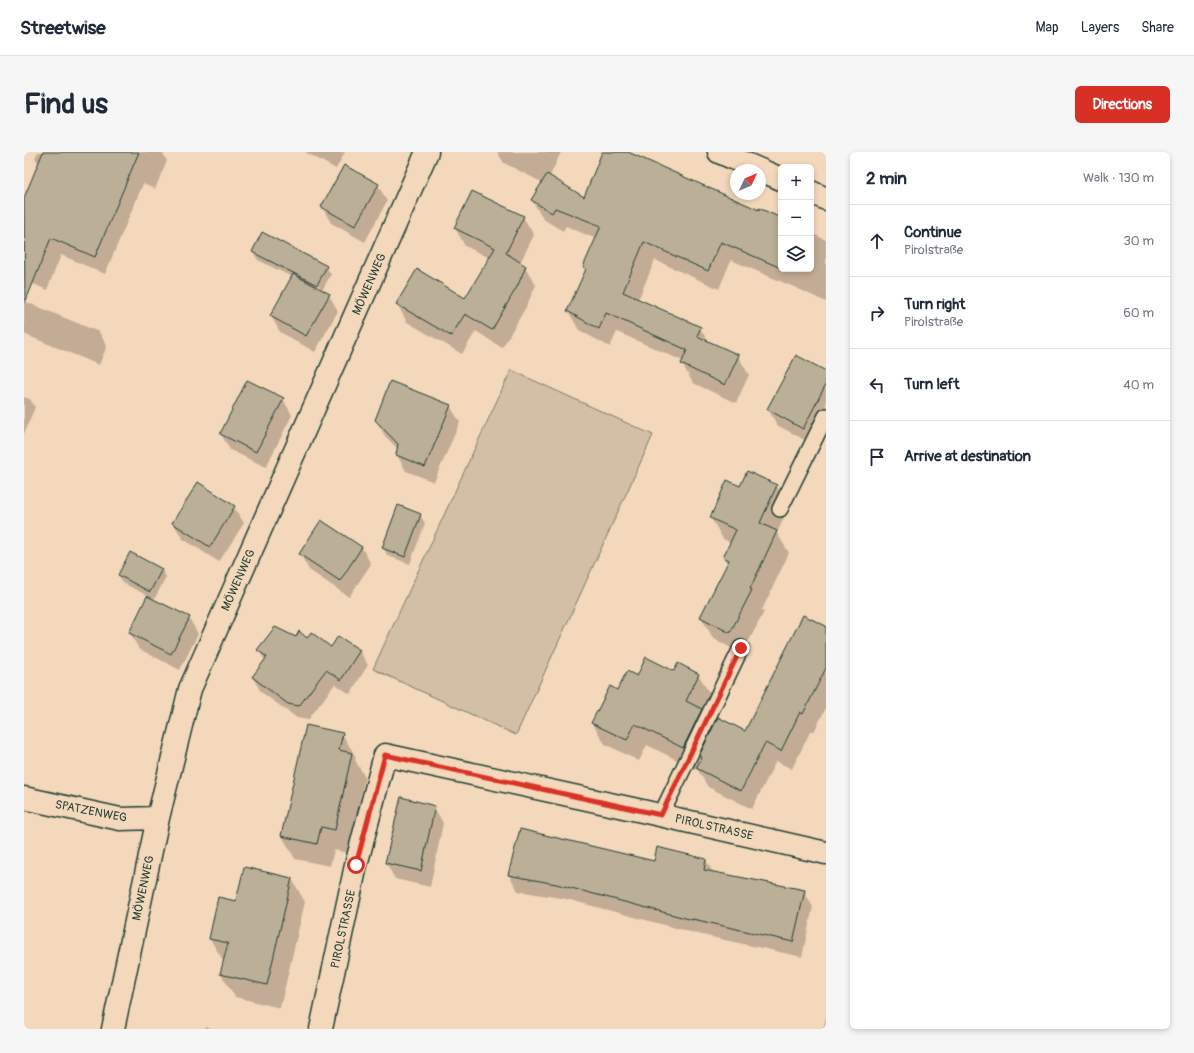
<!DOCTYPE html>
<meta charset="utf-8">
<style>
:root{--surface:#fff;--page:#f6f6f7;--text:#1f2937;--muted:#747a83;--line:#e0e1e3;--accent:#d93025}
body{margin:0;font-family:Pangolin,sans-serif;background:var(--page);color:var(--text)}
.controls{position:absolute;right:12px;top:12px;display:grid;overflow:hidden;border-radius:6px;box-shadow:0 2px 6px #0003}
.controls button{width:36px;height:36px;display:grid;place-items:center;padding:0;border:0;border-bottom:1px solid var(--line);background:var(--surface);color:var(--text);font:20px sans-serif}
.compass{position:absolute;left:706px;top:12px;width:36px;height:36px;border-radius:50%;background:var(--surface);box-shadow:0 2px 6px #0003;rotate:46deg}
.stop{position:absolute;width:12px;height:12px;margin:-9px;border:3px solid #d93025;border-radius:50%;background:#fff}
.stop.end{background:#d93025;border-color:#fff;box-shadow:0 1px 4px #0008}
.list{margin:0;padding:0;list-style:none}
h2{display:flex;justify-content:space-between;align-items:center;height:52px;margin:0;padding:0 16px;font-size:17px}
h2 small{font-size:13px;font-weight:400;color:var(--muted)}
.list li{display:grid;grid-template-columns:26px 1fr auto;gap:12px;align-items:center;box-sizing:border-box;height:72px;padding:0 16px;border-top:1px solid var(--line)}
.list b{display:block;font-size:15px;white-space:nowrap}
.list p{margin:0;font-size:13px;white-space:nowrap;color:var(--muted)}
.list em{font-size:13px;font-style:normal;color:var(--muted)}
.icon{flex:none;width:22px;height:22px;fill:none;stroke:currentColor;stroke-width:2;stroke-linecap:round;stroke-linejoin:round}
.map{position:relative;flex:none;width:802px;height:877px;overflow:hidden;border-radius:6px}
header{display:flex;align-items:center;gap:24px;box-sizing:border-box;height:56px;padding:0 20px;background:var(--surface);border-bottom:1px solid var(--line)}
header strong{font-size:19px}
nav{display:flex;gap:22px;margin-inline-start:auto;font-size:14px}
.intro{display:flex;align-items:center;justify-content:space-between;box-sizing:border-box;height:96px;padding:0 24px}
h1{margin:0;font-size:28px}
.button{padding:10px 18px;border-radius:6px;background:var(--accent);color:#fff;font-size:14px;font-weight:700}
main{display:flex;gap:24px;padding:0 24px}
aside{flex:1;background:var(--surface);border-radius:6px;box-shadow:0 2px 6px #0003}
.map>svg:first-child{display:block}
.green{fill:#d2bfa5;stroke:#787e6c}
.shadow{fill:#0003;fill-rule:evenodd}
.building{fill:#bbaf98;stroke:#1f3d34}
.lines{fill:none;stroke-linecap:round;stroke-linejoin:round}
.lane-casing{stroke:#1f3d34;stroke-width:18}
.street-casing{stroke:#1f3d34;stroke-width:25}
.lane{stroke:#f4d8bb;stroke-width:15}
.street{stroke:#f4d8bb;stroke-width:22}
.route{stroke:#d93025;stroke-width:5}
.labels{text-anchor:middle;stroke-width:4;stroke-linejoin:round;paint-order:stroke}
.street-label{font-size:12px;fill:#1f3d34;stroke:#f4d8bb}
</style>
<header>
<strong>Streetwise</strong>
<nav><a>Map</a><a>Layers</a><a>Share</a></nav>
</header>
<div class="intro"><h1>Find us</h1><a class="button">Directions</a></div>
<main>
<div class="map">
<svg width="802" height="877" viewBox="0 0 802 877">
<rect width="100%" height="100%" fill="#f4d8bb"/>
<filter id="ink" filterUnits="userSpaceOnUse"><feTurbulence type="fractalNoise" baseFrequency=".025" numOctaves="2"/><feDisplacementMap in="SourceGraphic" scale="8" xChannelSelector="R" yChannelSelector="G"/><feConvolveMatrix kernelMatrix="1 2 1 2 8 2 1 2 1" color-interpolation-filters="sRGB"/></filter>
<g filter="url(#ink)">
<path class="green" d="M487 218 629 283 492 583 349 517Z"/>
<path class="shadow" d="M14 0H138L143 9 131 37 119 32 81 122 37 103 23 138 0 128V52L15 12 11 6Z
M281 0H321L312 17Z
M473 0H537L526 24 561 46 579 0H601L757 67V117H787V81L802 88V150L770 135 707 108 695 137 631 108 614 148 676 176 685 191 714 204 725 223 712 251 669 231 658 212 659 209 593 180 586 195 555 178 544 159 562 119 560 115 572 87 542 74 539 79 519 67 508 48 519 31 480 11Z
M354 33 363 49 341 90 307 71 298 55Z
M499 65 510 83 496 111 501 115 512 133 502 155 478 196 452 179 438 202 383 170 373 152 442 147 466 106 441 94 431 76Z
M229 100 302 115 307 122 298 139 305 143 314 159 291 200 256 180 247 164 268 125 234 108ZM291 128 297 137H294L290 129Z
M0 149 75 180 83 194 75 213 0 182Z
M802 220V265L788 292 753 273 744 257Z
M0 245 6 247 11 255 0 282Z
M259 247 268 263 242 315 206 298 197 282Z
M426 254 436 270 410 330 382 319 373 303 374 297 361 284 352 268Z
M723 320 753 334 765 355 753 381 765 401 738 458 740 460 718 502 689 486 677 465 704 412 701 405 707 391 699 387 687 366 716 335Z
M210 355 220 371 195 410 159 387 149 371Z
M396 363 401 371 386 412 364 404 359 396Z
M297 369 338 396 347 412 325 445 285 418 276 402Z
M137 417 142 425 130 448 165 466 174 482 156 518 115 497 106 481 124 444 99 431 95 423Z
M802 475V556L790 580 787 578 768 617 752 609 728 657 684 635 672 615 671 617 623 593 615 609 581 592 568 571 594 539 613 525 651 521 674 522 687 544 679 560 689 578 722 580Z
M272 487 307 497 335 498 344 513 326 542 311 532 284 568 273 566 237 540 229 526 241 509 235 498Z
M318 582 332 605 331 608 341 625 324 701 310 698 306 714 271 707 258 684Z
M410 655 419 671 406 735 371 727 362 711Z
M682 707 689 721 780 739 789 755 778 805 678 783 542 747 494 739 485 723 630 710Z
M268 727 281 750 256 856 211 845 197 822 200 810 186 787 212 750Z
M802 865V877H799Z
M182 875 190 877H181Z"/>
<path class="building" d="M19 0H115L71 105 27 86 1 151 0 46Z
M578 0H604L735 58V56L757 66V116L697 90 684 119 620 90 599 140 677 175 673 184 715 203 701 233 657 212 663 198 582 161 575 177 543 159 562 117 559 115 577 74 531 56 528 61 507 48 523 22 560 45Z
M320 13 355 32 331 74 297 55Z
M448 39 500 64 482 101 502 114 494 133 468 178 441 162 427 184 372 152 393 117 441 146 471 96 430 76Z
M238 80 303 114 293 133 228 100Z
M269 122 306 142 282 184 246 164Z
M772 203 802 219V232L779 277 743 257Z
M223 228 260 246 232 300 196 282Z
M366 229 427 253 401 315 372 303 374 292 351 268Z
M723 319 753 333 736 371 753 379 726 437 728 438 706 481 676 465 705 408 699 405 712 378 686 366 703 328 716 334Z
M174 330 211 354 186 395 148 371Z
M374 353 397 362 381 405 358 396Z
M297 368 338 395 316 429 275 402Z
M106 400 138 417 126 440 94 423Z
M123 444 166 465 147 502 105 481Z
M779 463 802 474V516L779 562 776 560 757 599 741 591 717 639 672 616 678 605 675 604 694 565 721 579Z
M251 475 272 485 275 479 283 486 287 480 307 495 314 484 336 498 317 528 302 518 275 554 264 552 228 525 243 505 233 498Z
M622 505 650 519 654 511 675 522 662 549 678 557 659 596 611 572 603 588 567 571 586 534 593 538 603 519 613 524Z
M282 573 319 581 315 598 328 601 311 678 297 675 293 692 257 684Z
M377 645 411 654 397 719 361 711Z
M496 677 630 709 633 695 682 707 680 718 781 738 769 790 669 767V768L532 732 484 723Z
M220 715 268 726 243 833 196 822 204 791 185 787 194 745 212 749Z"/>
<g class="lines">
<defs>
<path id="lane" d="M756 357 802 264
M637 663 717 496"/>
<path id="street" d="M695 0 757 27
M787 40 802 47
M0 646 96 667 134 666
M89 877 134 666 166 537 403 0
M297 877 332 713 361 603 618 659 802 701"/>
</defs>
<use href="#lane" class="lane-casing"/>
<use href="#street" class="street-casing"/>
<use href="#lane" class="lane"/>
<use href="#street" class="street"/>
</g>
</g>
<g class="lines" filter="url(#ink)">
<path class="route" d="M332 713 361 603 637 663 717 496"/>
</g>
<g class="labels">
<g class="street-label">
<text transform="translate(345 132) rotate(-66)" y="4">MÖWENWEG</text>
<text transform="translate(214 428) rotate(-66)" y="4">MÖWENWEG</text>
<text transform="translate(67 659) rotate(11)" y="4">SPATZENWEG</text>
<text transform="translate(690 675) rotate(13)" y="4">PIROLSTRASSE</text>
<text transform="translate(119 736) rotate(-78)" y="4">MÖWENWEG</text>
<text transform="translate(319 777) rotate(-78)" y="4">PIROLSTRASSE</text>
</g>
</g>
</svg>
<div class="controls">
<button>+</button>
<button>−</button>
<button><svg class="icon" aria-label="layers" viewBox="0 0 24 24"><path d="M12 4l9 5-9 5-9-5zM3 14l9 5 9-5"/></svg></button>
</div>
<svg class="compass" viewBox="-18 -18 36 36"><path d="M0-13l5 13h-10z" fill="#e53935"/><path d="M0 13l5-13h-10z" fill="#747a83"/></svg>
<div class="stop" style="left:332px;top:713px"></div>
<div class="stop end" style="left:717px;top:496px"></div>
</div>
<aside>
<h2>2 min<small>Walk · 130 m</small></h2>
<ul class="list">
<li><svg class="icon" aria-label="ahead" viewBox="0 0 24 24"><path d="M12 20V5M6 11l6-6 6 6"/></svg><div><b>Continue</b><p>Pirolstraße</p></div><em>30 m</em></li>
<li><svg class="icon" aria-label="right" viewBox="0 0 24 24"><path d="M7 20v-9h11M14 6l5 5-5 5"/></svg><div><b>Turn right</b><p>Pirolstraße</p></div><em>60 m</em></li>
<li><svg class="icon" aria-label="left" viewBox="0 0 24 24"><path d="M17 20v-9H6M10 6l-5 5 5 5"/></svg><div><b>Turn left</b></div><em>40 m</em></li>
<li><svg class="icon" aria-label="arrive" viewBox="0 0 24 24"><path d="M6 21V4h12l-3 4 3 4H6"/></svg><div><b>Arrive at destination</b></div></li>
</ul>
</aside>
</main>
